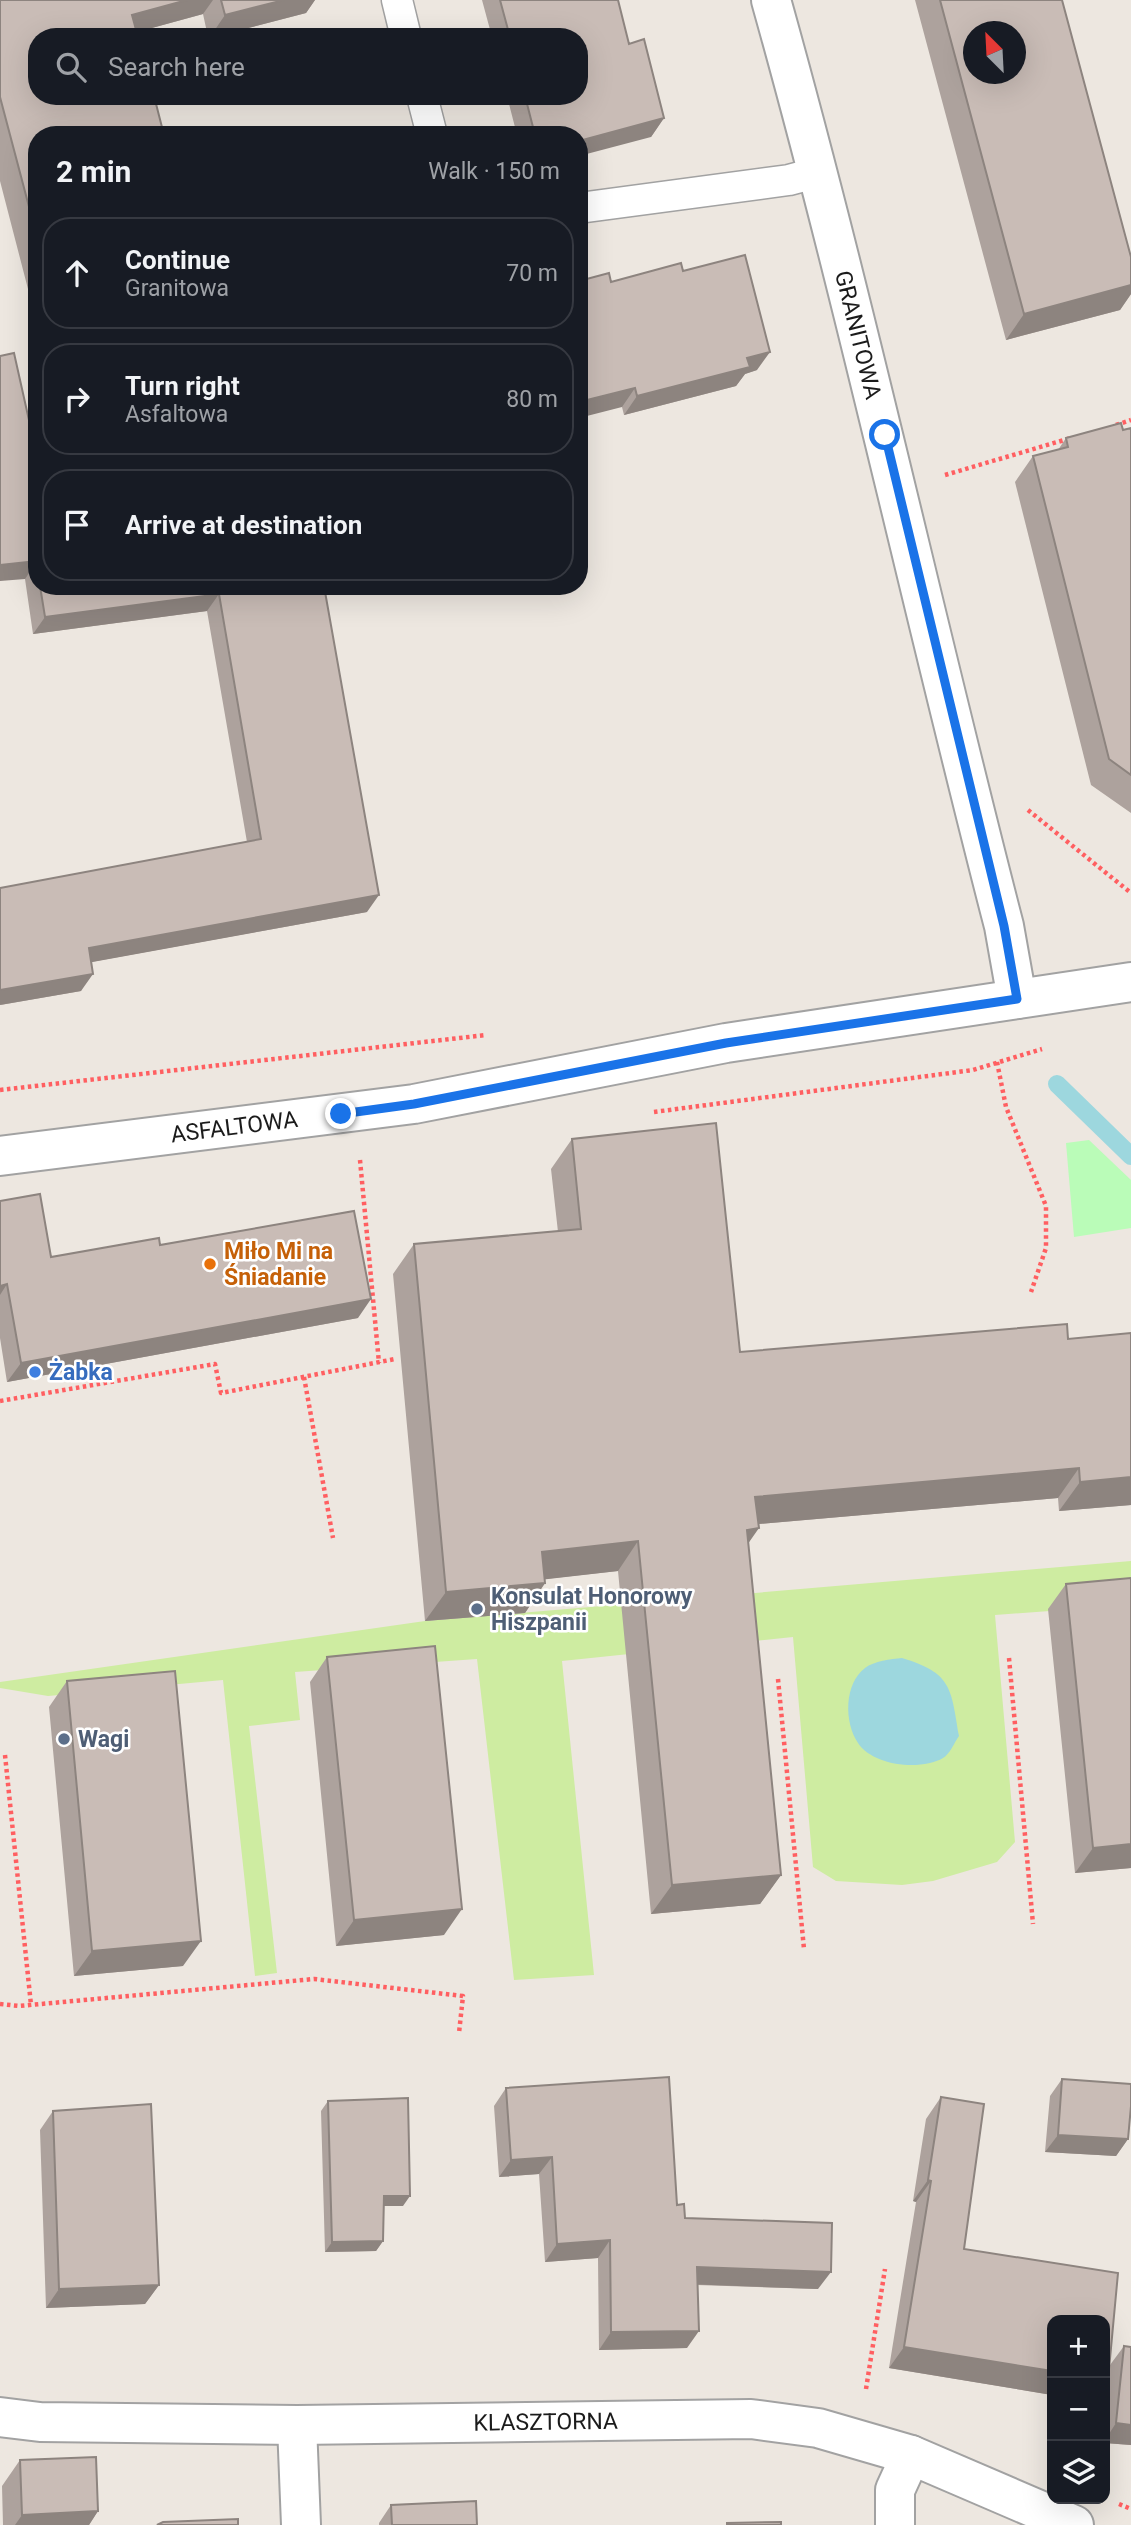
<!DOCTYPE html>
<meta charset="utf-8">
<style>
:root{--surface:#171b24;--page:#20242c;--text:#f1f3f6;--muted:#9ea1a6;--line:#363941}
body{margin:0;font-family:Roboto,sans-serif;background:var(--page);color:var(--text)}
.controls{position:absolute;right:21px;bottom:21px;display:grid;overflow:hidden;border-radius:14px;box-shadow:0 7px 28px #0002}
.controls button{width:63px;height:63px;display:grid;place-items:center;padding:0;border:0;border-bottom:2px solid var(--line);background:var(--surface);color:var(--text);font:35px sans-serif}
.compass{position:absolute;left:963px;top:21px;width:63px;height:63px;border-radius:50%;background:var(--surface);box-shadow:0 7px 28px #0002;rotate:336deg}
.stop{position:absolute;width:21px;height:21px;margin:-16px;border:5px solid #1a73e8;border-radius:50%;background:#fff}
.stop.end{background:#1a73e8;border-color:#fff;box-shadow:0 2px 7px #0008}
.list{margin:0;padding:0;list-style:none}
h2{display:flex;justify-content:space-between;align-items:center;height:91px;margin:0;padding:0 28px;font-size:30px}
h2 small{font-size:23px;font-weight:400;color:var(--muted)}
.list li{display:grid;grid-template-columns:46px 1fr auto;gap:21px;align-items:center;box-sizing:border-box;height:112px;margin:0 14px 14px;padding:0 14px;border:2px solid var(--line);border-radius:28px}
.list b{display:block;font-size:26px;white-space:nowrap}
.list p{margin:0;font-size:23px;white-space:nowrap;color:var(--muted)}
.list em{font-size:23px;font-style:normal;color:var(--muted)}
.icon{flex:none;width:38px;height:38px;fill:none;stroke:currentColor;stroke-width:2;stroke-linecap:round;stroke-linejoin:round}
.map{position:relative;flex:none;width:1131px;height:2525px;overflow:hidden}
.search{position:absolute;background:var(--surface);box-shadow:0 7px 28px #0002;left:28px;top:28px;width:560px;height:77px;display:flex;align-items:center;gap:18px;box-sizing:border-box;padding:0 24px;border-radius:28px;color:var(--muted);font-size:26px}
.panel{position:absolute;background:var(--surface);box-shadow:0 7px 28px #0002;left:28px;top:126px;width:560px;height:469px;border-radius:28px}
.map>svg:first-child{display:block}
.grass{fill:#ceeca1}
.park{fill:#bafcb8}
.water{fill:#9dd7de}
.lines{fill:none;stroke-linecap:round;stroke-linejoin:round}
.stream{stroke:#9dd7de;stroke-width:18}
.service-casing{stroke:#a2a2a2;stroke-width:33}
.minor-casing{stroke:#a2a2a2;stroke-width:42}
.tertiary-casing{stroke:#a2a2a2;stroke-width:42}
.path{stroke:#ff5f61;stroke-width:4.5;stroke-dasharray:3.5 3.5;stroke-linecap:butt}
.service{stroke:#fff;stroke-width:30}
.minor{stroke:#fff;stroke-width:38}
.tertiary{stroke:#fff;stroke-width:38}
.wall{fill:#ada29d}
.shaded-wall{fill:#8d847f}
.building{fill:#c9bcb6;stroke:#8d847f;stroke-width:2;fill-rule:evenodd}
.route{stroke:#1a73e8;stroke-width:9}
.food-dot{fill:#e8710a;stroke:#fff;stroke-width:2.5}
.shop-dot{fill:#3f7fe0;stroke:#fff;stroke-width:2.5}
.service-dot{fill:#5c6f8a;stroke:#fff;stroke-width:2.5}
.labels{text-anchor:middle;stroke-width:5;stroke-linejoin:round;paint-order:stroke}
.street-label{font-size:23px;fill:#1b1b1b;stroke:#fff}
.food-label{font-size:23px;font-weight:bold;fill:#c56008;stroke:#fff;text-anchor:start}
.shop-label{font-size:23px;font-weight:bold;fill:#366cbe;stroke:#fff;text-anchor:start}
.service-label{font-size:23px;font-weight:bold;fill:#4e5e75;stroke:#fff;text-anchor:start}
</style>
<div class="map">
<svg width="1131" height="2525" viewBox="0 0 1131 2525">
<rect width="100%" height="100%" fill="#ede7e0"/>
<path class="grass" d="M1131 1561V1605L995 1615 1015 1842 997 1862 933 1881 902 1885 836 1881 813 1867 793 1637 562 1661 594 1975 514 1980 477 1659 295 1672 300 1720 249 1726 277 1973 255 1976 223 1680 48 1696 0 1688V1682L425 1621Z"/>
<path class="park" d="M1089 1140 1131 1180V1228L1074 1237 1066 1143Z"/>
<path class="water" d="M902 1658C952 1673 951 1688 959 1736 954 1743 950 1754 943 1758 921 1771 873 1766 858 1743 844 1722 844 1684 865 1668 874 1661 891 1659 902 1658Z"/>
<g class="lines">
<path class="stream" d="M1057 1084 1131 1156"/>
<defs>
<path id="service" d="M397 0 406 37
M422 96 432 135
M579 208 789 180 819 172"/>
<g id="minor">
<path id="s1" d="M771 0C857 307 924 618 1004 926L1017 999"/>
<path id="s2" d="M0 2417 40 2422 297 2425 751 2419 818 2428 911 2455 1074 2525"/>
<path d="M297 2425 301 2525"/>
<path d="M895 2525V2490L911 2455"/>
</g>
<g id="tertiary">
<path id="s3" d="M0 1156 414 1104 726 1043 1131 982"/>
</g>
</defs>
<use href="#service" class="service-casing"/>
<use href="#minor" class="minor-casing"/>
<use href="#tertiary" class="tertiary-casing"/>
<path class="path" d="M1116 425 1131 420
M945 475 1071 438
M1028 810 1131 893
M997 1062 1006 1107 1046 1206V1248L1031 1292
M0 1090 486 1035
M654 1112 973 1070 1042 1049
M360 1160 379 1363
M304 1377 333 1538
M0 1401 215 1364 221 1393 395 1359
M1009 1658 1033 1924
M778 1679 804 1949
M5 1755 31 2005
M0 2004 19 2006 314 1979 463 1996 459 2033
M866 2389 885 2269
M1119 2504 1131 2509"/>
<use href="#service" class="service"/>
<use href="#minor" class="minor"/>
<use href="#tertiary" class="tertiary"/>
</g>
<path class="wall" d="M0 0H315L306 13 214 37H208L203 14 137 32 37 135V315L35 316 0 181Z
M482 0H618L629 44 664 118 651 137 579 135H517L507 96H579V37H492Z
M915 0H1062L1131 257V294L1120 310 1006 340Z
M683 271 757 370 745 374 736 386 624 415 622 407 611 282Z
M1131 428V813L1091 785 1015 482 1033 456 1058 450 1066 438Z
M37 456V586H324L367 912 91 962 81 991 0 1005 247 842 207 611 33 634 25 579Z
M572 1139 740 1352 1068 1339 1131 1505 1059 1511 1058 1498 758 1524 748 1544 781 1875 760 1904 651 1914 618 1571 545 1579V1583L525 1613 425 1621 393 1274 414 1244 558 1232 551 1169Z
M0 1201 51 1257 160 1245 358 1318 7 1382 0 1338Z
M1131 1578V1868L1075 1873 1048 1609 1066 1584Z
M327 1657 444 1935 336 1946 310 1682Z
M67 1681 183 1966 74 1976 49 1707Z
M1062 2079 1128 2139 1116 2156 1045 2152 1050 2096Z
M506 2088 677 2205 685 2218 818 2289 697 2285 687 2348 599 2350 598 2258 545 2262 539 2174 499 2177 494 2106Z
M941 2097 984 2104 964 2249 1118 2273 1108 2380 1105 2384V2320H1052V2395L889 2368 916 2202 913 2201 926 2119Z
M328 2101 403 2206H384L383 2241 376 2251 325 2252 321 2111Z
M53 2111 159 2285 145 2304 46 2308 40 2130Z
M1124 2346 1131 2445 1105 2443V2423L1110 2365Z
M20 2460 98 2511 89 2525H3L2 2486Z
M391 2505 477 2525H379V2523Z"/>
<path class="shaded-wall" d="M187 0H213L203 14 119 37 132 15Z
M284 0H315L306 13 214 37H210L225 15Z
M664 118 651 137 579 156V141Z
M1131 285V294L1120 310 1006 340 1024 314Z
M770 352 757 370 745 374 736 386 624 415 637 396 747 358Z
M635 388 622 407 579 418V402Z
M37 561 25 579 0 581V565Z
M219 594 207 611 33 634 45 617Z
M379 895 367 912 76 965 89 948Z
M93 974 81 991 0 1005V990Z
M7 1284 0 1295V1286Z
M371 1299 358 1318 7 1382 21 1363Z
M1079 1468 1058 1498 735 1526 755 1497Z
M1131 1477V1505L1059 1511 1080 1482Z
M759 1528 738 1558 747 1530Z
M638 1541 618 1571 522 1582 542 1552Z
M545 1583 525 1613 425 1621 446 1592Z
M1131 1844V1868L1075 1873 1093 1848Z
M781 1875 760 1904 651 1914 672 1885Z
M462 1909 444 1935 336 1946 354 1920Z
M201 1941 183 1966 74 1976 92 1951Z
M1058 2135 1128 2139 1116 2156 1045 2152Z
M552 2157 539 2174 499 2177 511 2160Z
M928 2180 931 2181 916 2202 913 2201Z
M384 2196H410L403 2206H377Z
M610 2240 598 2258 545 2262 557 2244Z
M383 2241 376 2251 325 2252 332 2242Z
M697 2267 831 2272 818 2289 685 2284Z
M159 2285 145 2304 46 2308 59 2289Z
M699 2331 687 2348 599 2350 611 2332Z
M904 2347 1052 2371V2395L889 2368Z
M1116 2423 1131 2425V2445L1105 2443V2440Z
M98 2511 89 2525H15L22 2515Z"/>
<path class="building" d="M0 0H187L132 15 138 37H37V96H154L164 135H37V237L0 97Z
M221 0H284L225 15Z
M500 0H618L629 44 644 39 664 118 579 141V135H535L525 96H579V37H510Z
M940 0H1062L1131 257V285L1024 314ZM974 32H1016V74H974Z
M745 255 770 352 747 358 750 367 637 396 635 388 579 402V281L609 273 611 282 681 263 683 271Z
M14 353 37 456V561L0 565V356Z
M1121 423 1123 430 1131 428V775L1109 759 1033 456 1068 447 1066 438Z
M40 586H324L379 895 89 948 93 974 0 990V888L261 839 219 594 45 617Z
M716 1123 740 1352 1067 1324 1068 1339 1131 1333V1477L1080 1482 1079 1468 755 1497 759 1528 747 1530 781 1875 672 1885 638 1541 542 1552 545 1583 446 1592 414 1244 581 1229 572 1139Z
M40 1194 51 1257 159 1238 160 1245 354 1211 371 1299 21 1363 7 1284 0 1286V1201Z
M1131 1578V1844L1093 1848 1066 1584Z
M435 1646 462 1909 354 1920 327 1657Z
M175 1671 201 1941 92 1951 67 1681Z
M669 2077 677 2205 684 2204 685 2218 832 2223 831 2272 697 2267 699 2331 611 2332 610 2240 557 2244 552 2157 511 2160 506 2088Z
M1062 2079 1131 2084V2106L1128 2139 1058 2135Z
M941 2097 984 2104 964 2249 1118 2273 1108 2380H1105V2320H1052V2371L904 2347 931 2181 928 2180Z
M408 2098 410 2196H384L383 2241 332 2242 328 2101Z
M151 2104 159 2285 59 2289 53 2111Z
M1124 2346 1131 2347V2425L1116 2423Z
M96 2457 98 2511 22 2515 20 2460Z
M476 2501 477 2525H392L391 2505Z
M238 2519V2525H157L163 2522Z
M781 2522V2525H727V2523Z"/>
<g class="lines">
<path class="route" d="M341 1114 414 1104 726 1043 1017 999 1004 926 885 435"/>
</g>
<circle class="food-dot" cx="210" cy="1264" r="7"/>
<circle class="shop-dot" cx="35" cy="1372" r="7"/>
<g class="service-dot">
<circle cx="477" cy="1609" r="7"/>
<circle cx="64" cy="1739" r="7"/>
</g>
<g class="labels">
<g class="street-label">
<text dy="8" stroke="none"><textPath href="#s1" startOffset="346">GRANITOWA</textPath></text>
<text dy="8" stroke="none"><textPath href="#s3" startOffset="236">ASFALTOWA</textPath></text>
<text dy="8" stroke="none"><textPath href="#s2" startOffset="546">KLASZTORNA</textPath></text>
</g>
<g class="food-label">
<text x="224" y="1259">Miło Mi na<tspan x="224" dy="26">Śniadanie</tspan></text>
</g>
<g class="shop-label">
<text x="49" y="1380">Żabka</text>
</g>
<g class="service-label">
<text x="491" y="1604">Konsulat Honorowy<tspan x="491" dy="26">Hiszpanii</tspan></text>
<text x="78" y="1747">Wagi</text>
</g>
</g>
</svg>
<div class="controls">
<button>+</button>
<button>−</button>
<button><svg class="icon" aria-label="layers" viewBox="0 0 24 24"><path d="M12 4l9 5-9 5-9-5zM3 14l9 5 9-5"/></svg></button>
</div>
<svg class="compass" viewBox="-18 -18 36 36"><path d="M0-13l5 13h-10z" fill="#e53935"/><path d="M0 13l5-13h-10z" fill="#9ea1a6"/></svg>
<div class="stop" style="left:885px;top:435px"></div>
<div class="stop end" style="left:341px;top:1114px"></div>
<div class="search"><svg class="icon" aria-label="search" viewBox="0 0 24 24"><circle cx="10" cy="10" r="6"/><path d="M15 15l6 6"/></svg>Search here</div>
<section class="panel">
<h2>2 min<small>Walk · 150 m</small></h2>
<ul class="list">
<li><svg class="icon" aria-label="ahead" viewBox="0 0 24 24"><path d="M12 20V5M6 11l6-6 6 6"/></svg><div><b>Continue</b><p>Granitowa</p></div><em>70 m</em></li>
<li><svg class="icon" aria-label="right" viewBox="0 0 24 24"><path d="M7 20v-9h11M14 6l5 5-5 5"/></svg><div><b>Turn right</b><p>Asfaltowa</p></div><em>80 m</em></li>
<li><svg class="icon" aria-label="arrive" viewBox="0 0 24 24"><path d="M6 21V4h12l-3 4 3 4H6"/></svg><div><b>Arrive at destination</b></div></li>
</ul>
</section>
</div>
